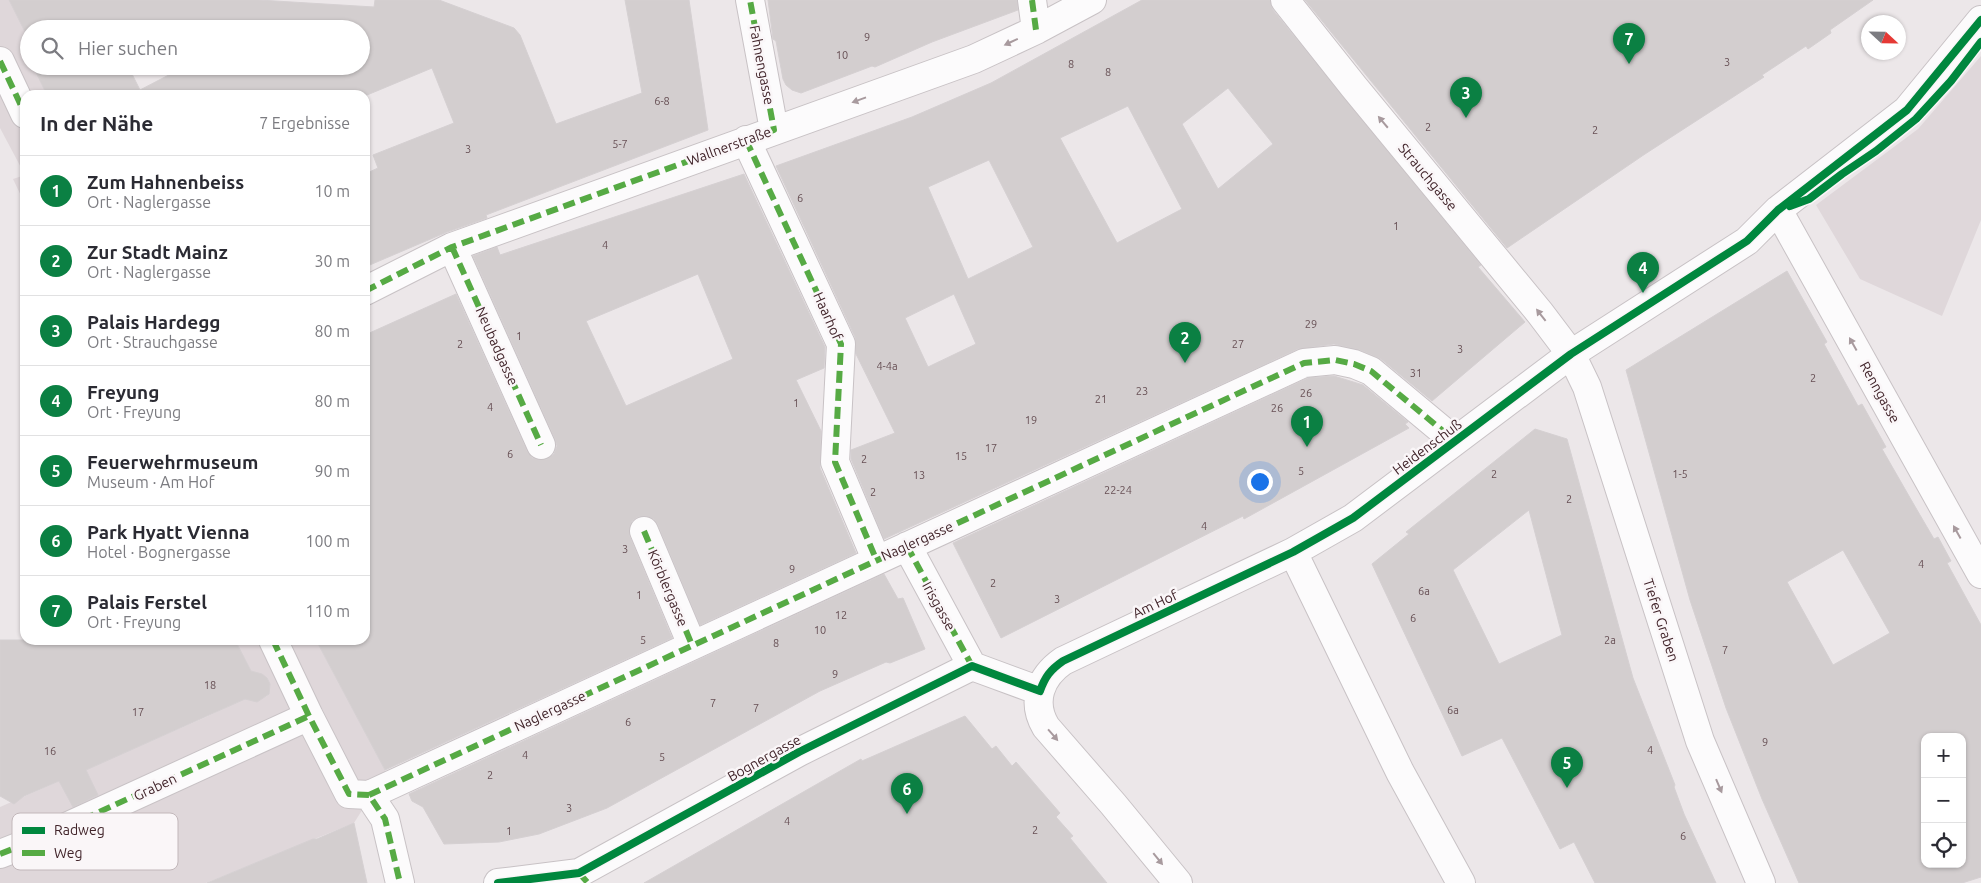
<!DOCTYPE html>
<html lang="de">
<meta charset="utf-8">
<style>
:root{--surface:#fff;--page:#f7f7f7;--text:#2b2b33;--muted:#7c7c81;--line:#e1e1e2;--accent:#0b8043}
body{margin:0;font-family:Ubuntu,sans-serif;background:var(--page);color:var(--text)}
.controls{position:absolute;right:15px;bottom:15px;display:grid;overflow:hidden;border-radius:10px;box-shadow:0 1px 4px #0004}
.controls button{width:45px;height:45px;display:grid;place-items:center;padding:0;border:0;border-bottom:1px solid var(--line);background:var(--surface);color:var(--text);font:25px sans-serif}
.compass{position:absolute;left:1861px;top:15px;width:45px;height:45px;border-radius:50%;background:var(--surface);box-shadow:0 1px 4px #0004;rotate:112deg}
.you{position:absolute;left:1259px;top:481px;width:18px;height:18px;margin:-12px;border:4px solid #fff;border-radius:50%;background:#1a73e8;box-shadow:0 0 0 8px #1a73e833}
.badge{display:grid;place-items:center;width:32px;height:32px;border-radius:50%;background:var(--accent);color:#fff;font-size:16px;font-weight:700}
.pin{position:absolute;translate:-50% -41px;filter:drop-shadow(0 1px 2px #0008)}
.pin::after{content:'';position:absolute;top:26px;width:18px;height:15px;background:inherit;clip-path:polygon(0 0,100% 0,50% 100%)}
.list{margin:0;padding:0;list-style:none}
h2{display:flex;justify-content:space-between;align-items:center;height:65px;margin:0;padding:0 20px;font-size:21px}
h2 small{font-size:16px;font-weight:400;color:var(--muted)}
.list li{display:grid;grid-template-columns:32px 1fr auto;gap:15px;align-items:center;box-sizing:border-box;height:70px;padding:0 20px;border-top:1px solid var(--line)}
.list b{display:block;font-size:19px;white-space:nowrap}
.list p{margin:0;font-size:16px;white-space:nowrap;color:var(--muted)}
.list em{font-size:16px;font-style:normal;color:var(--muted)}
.icon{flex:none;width:28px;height:28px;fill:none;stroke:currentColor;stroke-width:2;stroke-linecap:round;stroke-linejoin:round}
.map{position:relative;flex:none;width:1981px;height:883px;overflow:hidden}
.search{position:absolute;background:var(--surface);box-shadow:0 1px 4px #0004;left:20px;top:20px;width:350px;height:55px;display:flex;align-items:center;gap:12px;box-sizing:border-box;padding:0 18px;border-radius:28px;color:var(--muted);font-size:19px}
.panel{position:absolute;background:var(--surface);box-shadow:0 1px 4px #0004;left:20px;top:90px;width:350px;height:555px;border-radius:15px}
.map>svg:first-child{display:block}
.built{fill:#dfd7da}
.building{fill:#d3cecf;stroke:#d5d0d2;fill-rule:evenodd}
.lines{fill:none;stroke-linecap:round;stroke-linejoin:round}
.street-casing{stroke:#c8c2c5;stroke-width:30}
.street{stroke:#fcfbfc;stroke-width:28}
.quiet{stroke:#56aa44;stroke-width:6;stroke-dasharray:12 6;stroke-linecap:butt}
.cycleway-casing{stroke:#faf6f8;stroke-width:11}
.cycleway{stroke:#00873e;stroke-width:8}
.oneway{fill:#a89a9e}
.labels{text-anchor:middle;stroke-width:5;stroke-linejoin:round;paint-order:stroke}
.number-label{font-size:11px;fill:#675055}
.street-label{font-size:14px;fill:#41242a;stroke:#faf6f8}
.key{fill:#faf6f8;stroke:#c2b7ba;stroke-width:1}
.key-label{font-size:14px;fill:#41242a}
</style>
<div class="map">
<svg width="1981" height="883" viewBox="0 0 1981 883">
<rect width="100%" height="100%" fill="#ece7e9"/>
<path class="built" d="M0 0H9L29 40V66H33L47 95H25V204L13 179 25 175 0 128Z
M1981 56V220L1942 316 1860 279 1816 205 1918 129Z
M235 640H316L386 772 354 823 206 883H0V807L206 717 248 697 255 701 267 696 269 691 270 684 252 673Z"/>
<path class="building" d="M9 0H259L374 7 375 0H439L514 28 520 35 556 124 642 93 625 0H689L708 130 486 215 487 218 447 232 365 267V174L378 168 373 155 454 123 432 68 367 95H47L33 66H128L140 90 186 66H361V29H29V40Z
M768 0H1017L1018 10 932 42 875 67 872 66 801 93 792 90 786 85 783 79 776 41 773 39Z
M1142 0H1270L1273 10 1481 265 1478 267 1525 322 1432 401 1381 359 1360 350 1334 344 1298 349 884 539 851 459V450L895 433 856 354 855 337 776 166 912 117 991 83ZM1228 88 1273 144 1218 189 1182 124ZM1128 106 1182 209 1117 243 1060 138ZM989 160 1033 247 968 279 928 187ZM954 294 976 344 928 367 905 318Z
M1305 0H1873L1830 30 1831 33 1808 49 1806 46 1762 75 1764 77 1645 154 1507 248Z
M744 174 825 347 824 368 796 380 821 431 820 468 856 553 700 625 658 525 654 519 646 516 638 517 632 521 629 529 630 537 672 638 385 770 316 640H365V335L456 294 527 451 532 458 539 460 547 459 554 454 557 446 555 439 473 256 497 247 500 255ZM698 274 733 359 626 406 586 321Z
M1787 271 1827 342 1824 344 1858 406 1862 404 1886 447 1882 449 1913 503 1934 539 1938 537 1951 561 1947 563 1981 625V877L1962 883H1799L1762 799 1726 708 1690 600 1626 370ZM1843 550 1890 633 1833 665 1787 582ZM1925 737H1962V864H1925Z
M1334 376 1363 385 1408 422 1405 424 1409 428 1244 519 1243 516 1001 638 953 543 1308 378Z
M1535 429 1567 439 1633 678 1675 785 1674 787 1684 814 1716 883H1595L1574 842 1560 849 1502 738 1462 756 1372 564 1409 534 1406 532ZM1529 510 1562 635 1499 664 1453 570Z
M884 574 898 599 903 598 925 649 890 663 886 662 820 691 607 808 539 834 499 842 444 844 423 807 412 801 409 794Z
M0 640H235L251 671 262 674 267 678 270 684 269 694 257 702 245 699 86 770 98 795 73 807 59 781 24 796 14 804 0 796Z
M965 716 992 749 996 746 1012 766 1016 762 1060 813 1056 817 1073 836 1070 838 1107 883H644L861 759 862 761Z
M354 823 367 883H207L313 839H317Z"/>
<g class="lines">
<defs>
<path id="street" d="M750 0 774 130
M1032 0 1036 30
M1285 0 1354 87 1540 313 1571 354 1587 387 1700 741 1761 883
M0 61 25 114
M746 140 841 344 835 462 876 559
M1778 210 1981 574
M452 247 541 445
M365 291 452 247 974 59 1036 30 1092 0
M644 531 692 645
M907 546 972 666
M1293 552 1400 772 1461 883
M273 640 309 716 349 794 369 795 385 819 400 883
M369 795 1304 363 1335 360 1354 364 1371 371 1455 441
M0 854 51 834 309 716
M498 883 579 873 799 752 972 666 1040 691
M1178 883 1113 804 1046 727C1031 702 1040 677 1063 661L1293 552 1353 518 1571 354 1747 241 1778 210 1907 110 1981 20"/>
</defs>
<use href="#street" class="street-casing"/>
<use href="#street" class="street"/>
<path class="quiet" d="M1032 0 1036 30
M0 61 25 114
M746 140 841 344 835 462 876 559
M452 247 541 445
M365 291 452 247 774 130 750 0
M644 531 692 645
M907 546 972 666
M273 640 309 716 349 794 369 795 385 819 400 883
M369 795 1304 363 1335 360 1354 364 1371 371 1455 441
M0 854 51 834 309 716
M579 873 588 883"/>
<defs>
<path id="cycleway" d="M1790 206 1809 199 1842 174 1876 151 1916 119 1951 81 1981 42
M498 883 579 873 799 752 972 666 1040 691C1045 677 1050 670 1063 661L1293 552 1353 518 1571 354 1747 241 1778 210 1907 110 1981 20"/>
</defs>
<use href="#cycleway" class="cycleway-casing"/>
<use href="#cycleway" class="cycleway"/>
</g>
<defs><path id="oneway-solid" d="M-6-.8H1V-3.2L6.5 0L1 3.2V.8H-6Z" transform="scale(1.25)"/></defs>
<g class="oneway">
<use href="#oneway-solid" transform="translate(1011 42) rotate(155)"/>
<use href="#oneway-solid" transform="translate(859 100) rotate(160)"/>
<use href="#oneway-solid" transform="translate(1383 122) rotate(-130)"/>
<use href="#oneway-solid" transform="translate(1541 315) rotate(-128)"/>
<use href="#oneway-solid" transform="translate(1853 344) rotate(-119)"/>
<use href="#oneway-solid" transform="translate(1957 532) rotate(-119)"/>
<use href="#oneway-solid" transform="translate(1053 735) rotate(49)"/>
<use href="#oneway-solid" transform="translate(1719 786) rotate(67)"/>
<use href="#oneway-solid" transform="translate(1158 859) rotate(51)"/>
</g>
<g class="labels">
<g class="number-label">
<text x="867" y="41">9</text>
<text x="842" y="59">10</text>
<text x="1727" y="66">3</text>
<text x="1071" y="68">8</text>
<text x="1108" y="76">8</text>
<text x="662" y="105">6-8</text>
<text x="1428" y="131">2</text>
<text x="1595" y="134">2</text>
<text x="620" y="148">5-7</text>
<text x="468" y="153">3</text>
<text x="800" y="202">6</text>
<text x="1396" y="230">1</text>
<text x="605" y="249">4</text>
<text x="1311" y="328">29</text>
<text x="519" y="340">1</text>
<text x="460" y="348">2</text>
<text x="1238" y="348">27</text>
<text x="1460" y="353">3</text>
<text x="887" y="370">4-4a</text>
<text x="1416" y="377">31</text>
<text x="1813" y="382">2</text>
<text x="1142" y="395">23</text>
<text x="1306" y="397">26</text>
<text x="1101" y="403">21</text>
<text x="796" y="407">1</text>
<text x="490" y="411">4</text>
<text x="1277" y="412">26</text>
<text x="1031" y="424">19</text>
<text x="991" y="452">17</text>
<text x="510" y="458">6</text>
<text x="961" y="460">15</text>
<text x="864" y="463">2</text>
<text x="1301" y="475">5</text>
<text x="1494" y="478">2</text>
<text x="1680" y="478">1-5</text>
<text x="919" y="479">13</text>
<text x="1118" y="494">22-24</text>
<text x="873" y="496">2</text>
<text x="1569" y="503">2</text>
<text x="1204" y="530">4</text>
<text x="625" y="553">3</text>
<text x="1921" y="568">4</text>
<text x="792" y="573">9</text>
<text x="993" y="587">2</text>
<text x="1424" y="595">6a</text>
<text x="639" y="599">1</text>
<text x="1057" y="603">3</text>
<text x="841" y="619">12</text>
<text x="1413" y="622">6</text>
<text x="820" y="634">10</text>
<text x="643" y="644">5</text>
<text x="1610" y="644">2a</text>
<text x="776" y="647">8</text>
<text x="1725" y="654">7</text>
<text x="835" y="678">9</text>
<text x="210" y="689">18</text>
<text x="713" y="707">7</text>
<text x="756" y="712">7</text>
<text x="1453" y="714">6a</text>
<text x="138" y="716">17</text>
<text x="628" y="726">6</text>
<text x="1765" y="746">9</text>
<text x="1650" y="754">4</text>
<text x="50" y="755">16</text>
<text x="525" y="759">4</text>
<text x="662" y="761">5</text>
<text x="490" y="779">2</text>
<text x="569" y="812">3</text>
<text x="787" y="825">4</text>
<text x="1035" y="834">2</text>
<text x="509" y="835">1</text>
<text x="1683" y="840">6</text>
</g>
<g class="street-label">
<text transform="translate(762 65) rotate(79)" y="5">Fahnengasse</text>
<text transform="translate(729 146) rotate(-20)" y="5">Wallnerstraße</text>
<text transform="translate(1428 177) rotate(50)" y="5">Strauchgasse</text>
<text transform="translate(828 316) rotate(66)" y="5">Haarhof</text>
<text transform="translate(497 346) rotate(66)" y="5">Neubadgasse</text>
<text transform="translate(1880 392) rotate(61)" y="5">Renngasse</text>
<text transform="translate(1427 447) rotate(-37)" y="5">Heidenschuß</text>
<text transform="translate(917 541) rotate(-24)" y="5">Naglergasse</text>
<text transform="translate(668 588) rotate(67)" y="5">Körblergasse</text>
<text transform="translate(1155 604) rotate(-25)" y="5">Am Hof</text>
<text transform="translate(939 606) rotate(61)" y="5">Irisgasse</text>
<text transform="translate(1661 620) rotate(72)" y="5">Tiefer Graben</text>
<text transform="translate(550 711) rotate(-25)" y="5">Naglergasse</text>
<text transform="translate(764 758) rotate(-29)" y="5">Bognergasse</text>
<text transform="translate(155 787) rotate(-25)" y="5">Graben</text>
</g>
</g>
<rect x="12" y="813" width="166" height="57" rx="8" class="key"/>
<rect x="22" y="827" width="23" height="7" fill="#00873e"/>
<rect x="22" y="850" width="23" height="6" fill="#56aa44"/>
<g class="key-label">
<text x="54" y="835">Radweg</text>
<text x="54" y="858">Weg</text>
</g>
</svg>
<div class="controls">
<button>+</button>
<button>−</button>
<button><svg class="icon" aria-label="locate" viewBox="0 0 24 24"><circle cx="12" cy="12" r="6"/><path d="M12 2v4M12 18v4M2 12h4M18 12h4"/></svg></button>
</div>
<svg class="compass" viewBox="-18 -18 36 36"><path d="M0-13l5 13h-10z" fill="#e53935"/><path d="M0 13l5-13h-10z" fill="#7c7c81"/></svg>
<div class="you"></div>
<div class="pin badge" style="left:1307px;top:447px">1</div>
<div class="pin badge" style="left:1185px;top:363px">2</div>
<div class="pin badge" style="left:1466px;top:118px">3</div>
<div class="pin badge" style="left:1643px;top:293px">4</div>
<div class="pin badge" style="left:1567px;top:788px">5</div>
<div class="pin badge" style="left:907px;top:814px">6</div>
<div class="pin badge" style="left:1629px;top:64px">7</div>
<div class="search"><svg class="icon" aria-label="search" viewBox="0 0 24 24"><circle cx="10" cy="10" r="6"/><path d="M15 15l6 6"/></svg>Hier suchen</div>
<section class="panel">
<h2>In der Nähe<small>7 Ergebnisse</small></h2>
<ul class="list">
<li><span class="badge">1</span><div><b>Zum Hahnenbeiss</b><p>Ort · Naglergasse</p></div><em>10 m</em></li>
<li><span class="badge">2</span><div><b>Zur Stadt Mainz</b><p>Ort · Naglergasse</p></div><em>30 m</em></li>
<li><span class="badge">3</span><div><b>Palais Hardegg</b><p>Ort · Strauchgasse</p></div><em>80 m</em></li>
<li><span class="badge">4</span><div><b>Freyung</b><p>Ort · Freyung</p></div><em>80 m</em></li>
<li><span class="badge">5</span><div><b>Feuerwehrmuseum</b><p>Museum · Am Hof</p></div><em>90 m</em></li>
<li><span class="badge">6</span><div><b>Park Hyatt Vienna</b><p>Hotel · Bognergasse</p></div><em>100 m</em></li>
<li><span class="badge">7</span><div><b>Palais Ferstel</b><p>Ort · Freyung</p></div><em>110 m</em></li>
</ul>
</section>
</div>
